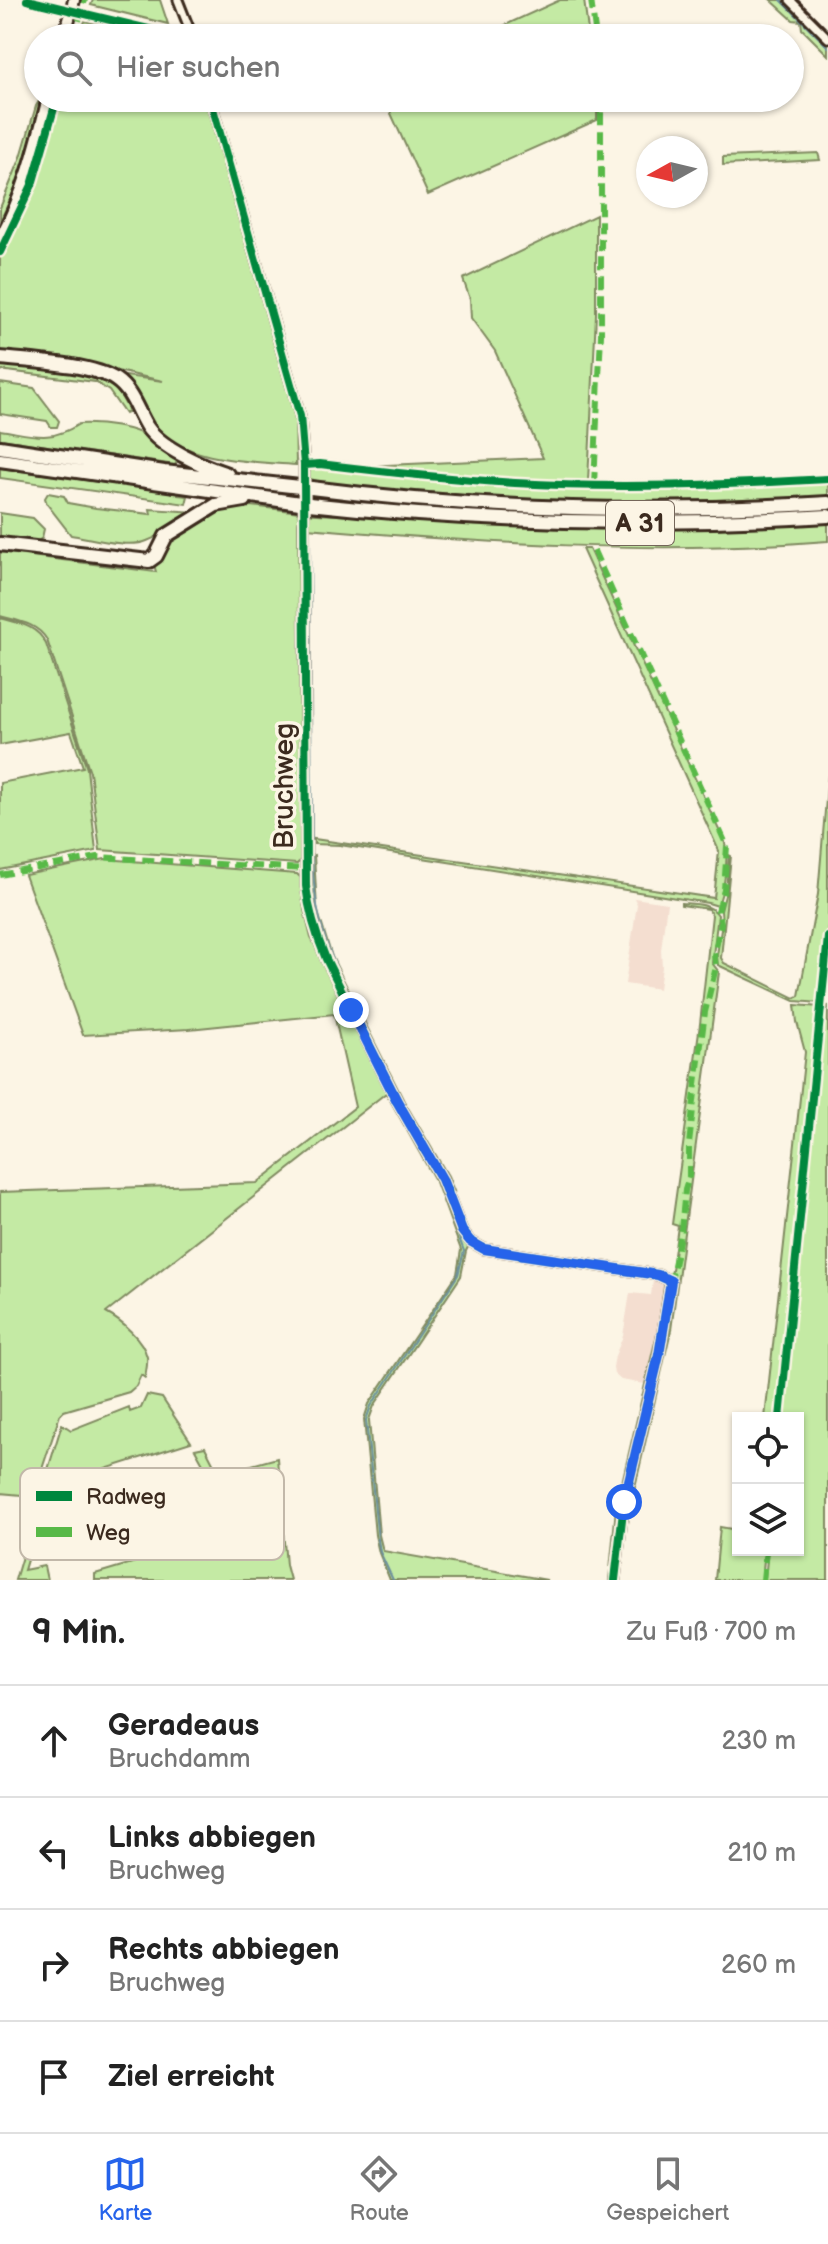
<!DOCTYPE html>
<html lang="de">
<meta charset="utf-8">
<style>
:root{--surface:#fff;--page:#f2f2f2;--text:#222;--muted:#767676;--line:#e0e0e0;--accent:#2563eb}
body{margin:0;font-family:"Balsamiq Sans",sans-serif;background:var(--page);color:var(--text)}
.controls{position:absolute;right:24px;bottom:24px;display:grid;overflow:hidden;border-radius:0px;box-shadow:0 2px 6px #0004}
.controls button{width:72px;height:72px;display:grid;place-items:center;padding:0;border:0;border-bottom:2px solid var(--line);background:var(--surface);color:var(--text);font:40px sans-serif}
.compass{position:absolute;left:636px;top:136px;width:72px;height:72px;border-radius:50%;background:var(--surface);box-shadow:0 2px 6px #0004;rotate:262deg}
.stop{position:absolute;width:24px;height:24px;margin:-18px;border:6px solid #2563eb;border-radius:50%;background:#fff}
.stop.end{background:#2563eb;border-color:#fff;box-shadow:0 2px 8px #0008}
.list{margin:0;padding:0;list-style:none}
h2{display:flex;justify-content:space-between;align-items:center;height:104px;margin:0;padding:0 32px;font-size:34px}
h2 small{font-size:26px;font-weight:400;color:var(--muted)}
.list li{display:grid;grid-template-columns:52px 1fr auto;gap:24px;align-items:center;box-sizing:border-box;height:112px;padding:0 32px;border-top:2px solid var(--line)}
.list b{display:block;font-size:30px;white-space:nowrap}
.list p{margin:0;font-size:26px;white-space:nowrap;color:var(--muted)}
.list em{font-size:26px;font-style:normal;color:var(--muted)}
.icon{flex:none;width:44px;height:44px;fill:none;stroke:currentColor;stroke-width:2;stroke-linecap:round;stroke-linejoin:round}
.map{position:relative;flex:none;width:828px;height:1580px;overflow:hidden}
.search{position:absolute;background:var(--surface);box-shadow:0 2px 6px #0004;left:24px;right:24px;top:24px;height:88px;display:flex;align-items:center;gap:20px;box-sizing:border-box;padding:0 28px;border-radius:44px;color:var(--muted);font-size:30px}
.sheet{height:552px;background:var(--surface)}
nav{display:flex;justify-content:space-around;align-items:center;box-sizing:border-box;height:112px;border-top:2px solid var(--line);background:var(--surface);font-size:22px;color:var(--muted)}
nav a{display:grid;justify-items:center;gap:4px}
nav .on{color:var(--accent)}
.map>svg:first-child{display:block}
.built{fill:#f4ded0}
.green{fill:#c4eaa4;stroke:#808a61;stroke-width:2}
.lines{fill:none;stroke-linecap:round;stroke-linejoin:round}
.stream{stroke:#6d909c;stroke-width:2}
.street-casing{stroke:#3b2a1e;stroke-width:13}
.secondary-casing{stroke:#3b2a1e;stroke-width:16}
.highway-casing{stroke:#3b2a1e;stroke-width:18}
.street{stroke:#fcf5e5;stroke-width:7}
.secondary{stroke:#fcf5e5;stroke-width:10}
.highway{stroke:#fcf5e5;stroke-width:12}
.highway-bridge-casing{stroke:#3b2a1e;stroke-width:18;stroke-linecap:butt}
.highway-bridge{stroke:#fcf5e5;stroke-width:12}
.quiet{stroke:#58b947;stroke-width:6;stroke-dasharray:12 6;stroke-linecap:butt}
.cycleway-casing{stroke:#fcf5e5;stroke-width:13}
.cycleway{stroke:#00873e;stroke-width:8}
.route{stroke:#2563eb;stroke-width:10}
.labels{text-anchor:middle;stroke-width:7;stroke-linejoin:round;paint-order:stroke}
.shield{fill:#fcf5e5;stroke:#75675a;stroke-width:2}
.shield-label{font-size:26px;font-weight:bold;fill:#3b2a1e}
.street-label{font-size:28px;fill:#3b2a1e;stroke:#fcf5e5}
.key{fill:#fcf5e5;stroke:#c2b8a9;stroke-width:2}
.key-label{font-size:22px;fill:#3b2a1e}
</style>
<div class="map">
<svg width="828" height="1580" viewBox="0 0 828 1580">
<rect width="100%" height="100%" fill="#fcf5e5"/>
<filter id="ink" filterUnits="userSpaceOnUse"><feTurbulence type="fractalNoise" baseFrequency=".0125" numOctaves="2"/><feDisplacementMap in="SourceGraphic" scale="16" xChannelSelector="R" yChannelSelector="G"/><feConvolveMatrix kernelMatrix="1 2 1 2 8 2 1 2 1" color-interpolation-filters="sRGB"/></filter>
<g filter="url(#ink)">
<path class="built" d="M634 898 667 903 661 950 662 967 659 989 625 984 637 904Z
M651 1276 665 1279 658 1329 645 1384 621 1380 614 1374 613 1367 615 1356 623 1336 630 1293 651 1295 653 1280Z"/>
<path class="green" d="M93 0H160L168 24 91 5Z
M560 0H584L589 38H477Z
M771 0H783L828 45V55L802 29 801 21 793 20Z
M85 21 155 38H79Z
M41 98H43L20 177 0 222V208L21 157 36 106Z
M58 98H205L295 416 296 465C249 461 190 463 154 427 139 412 129 391 118 375L163 381 49 356 48 361 0 354V258L17 226 33 186Z
M384 98H597V120L428 195Z
M818 153 820 160 723 165V157Z
M596 215V314L588 481 479 479 365 466 543 458 495 351 471 318 470 299 463 279Z
M0 363C24 367 88 371 107 382 118 389 124 401 129 412L125 414 109 391 95 382 0 370Z
M0 383 34 388 59 421 57 427H51L47 421 0 414Z
M79 424C102 423 132 427 151 438 161 444 170 451 179 458L175 465 0 439V430C33 435 50 443 79 424Z
M0 468 178 493V495L188 496 186 504 0 478Z
M313 468 454 481 612 487 828 482V496C685 506 543 505 400 491 375 489 324 487 305 476Z
M48 493 64 496 68 503 96 508 151 514 150 509 198 512C181 522 165 534 147 541 129 549 91 538 71 535L47 504 45 498Z
M242 505 300 512 298 523 301 860 297 864 100 850 90 772 47 640C37 623 18 621 0 616V552L156 572 154 564 166 541 219 509Z
M0 513 33 518 44 529 42 538 34 544 0 540Z
M307 513C324 515 343 515 361 516 516 531 672 534 828 523V541C654 555 481 543 307 528Z
M582 549H589L725 843C729 864 724 887 718 906L708 903 340 845 314 844V839L714 898 719 851Z
M0 618C18 623 37 625 46 644L87 769 96 851 0 870V783L83 767 71 732 0 745Z
M828 775V925L820 1003 795 1001 718 965 717 955 722 923 721 911 726 891 729 855 731 856 721 958 724 963 795 998 799 996 818 894Z
M314 855 317 909 332 957 404 1101 448 1176 454 1191 450 1190C419 1135 389 1079 361 1023 346 994 329 965 320 934 312 908 310 882 310 856Z
M105 859 297 874 301 878 304 910 311 938 440 1180 466 1241 469 1245 466 1251 461 1276 374 1406 369 1420 379 1535 383 1551 547 1580H390L379 1553 375 1535 364 1419 369 1404 457 1274 461 1250 436 1182 386 1093 106 1313C121 1321 143 1339 147 1357 148 1364 146 1371 145 1378L141 1375 136 1386 129 1392 64 1411 60 1415 33 1496 0 1493V1192L257 1183 355 1107 334 1014 189 1029 83 1035 25 875Z
M681 903C694 904 710 903 718 915L712 963 719 972 671 1330 624 1535 620 1580H617L625 1515 667 1327 674 1285 671 1277 678 1226 672 1224 700 1024 712 915 708 909 681 905Z
M795 1005 820 1007 778 1418H765L805 1052 797 1022Z
M828 1006V1580H765L768 1550H798V1418H781L822 1007Z
M665 1279 668 1283 662 1327 620 1512 613 1580H609L616 1508 658 1329Z
M147 1395 162 1398 191 1442 42 1489 62 1424 71 1430 129 1407 130 1412 141 1408Z
M205 1447 219 1474 277 1458 286 1565 290 1580H95V1574L233 1533 210 1476 195 1449Z
M40 1495 46 1496 24 1570 44 1566 47 1580H15Z
M720 1527 738 1530V1550H765L762 1580H715Z"/>
<g class="lines">
<path class="stream" d="M781 0 828 47
M310 529 312 840
M312 856C314 910 323 942 347 990
M348 1013 394 1106 438 1182 464 1251 458 1275 371 1406 366 1420 378 1540 380 1552 393 1580"/>
<defs>
<path id="street" d="M178 0 193 38
M790 0 828 38
M210 98 300 416 304 465 306 886C309 912 316 935 326 959L397 1101 442 1179 462 1231 470 1241 484 1249 658 1275 671 1281 659 1355 624 1502 615 1580"/>
<path id="secondary" d="M64 38 74 0
M0 238C24 194 36 146 48 98"/>
<path id="highway" d="M0 358C29 361 93 364 116 380 132 391 137 411 147 427 162 449 203 466 227 474
M0 447 164 472 300 487
M0 460 300 503
M311 488C484 510 654 514 828 503
M309 504C482 523 655 527 828 516
M0 544 149 561 156 556 166 536 216 505 245 500"/>
</defs>
<use href="#street" class="street-casing"/>
<use href="#secondary" class="secondary-casing"/>
<use href="#highway" class="highway-casing"/>
<use href="#street" class="street"/>
<use href="#secondary" class="secondary"/>
<use href="#highway" class="highway"/>
<defs>
<path id="highway-bridge" d="M300 487 311 488
M300 503 309 504"/>
</defs>
<use href="#highway-bridge" class="highway-bridge-casing"/>
<use href="#highway-bridge" class="highway-bridge"/>
<path class="quiet" d="M591 0 596 38
M74 38 85 0
M594 484 601 334V98
M594 551 727 846 724 890 718 911 721 923 714 955 716 967 705 1012 696 1084 689 1144V1177L685 1190 681 1230 671 1281
M0 875 98 857 305 869
M763 1580 766 1550"/>
<defs>
<path id="cycleway" d="M27 0 186 38
M210 98 300 416 304 465 306 886C309 912 316 935 326 959L397 1101 442 1179 462 1231 470 1241 484 1249 658 1275 671 1281 659 1355 624 1502 615 1580
M0 252 32 185 57 98
M304 465 320 464C385 472 450 479 515 483 619 489 724 485 828 479
M780 1418 828 937"/>
</defs>
<use href="#cycleway" class="cycleway-casing"/>
<use href="#cycleway" class="cycleway"/>
</g>
</g>
<g class="lines" filter="url(#ink)">
<path class="route" d="M351 1010 397 1101 442 1179 462 1231 470 1241 484 1249 658 1275 671 1281 659 1355 624 1502"/>
</g>
<g class="labels">
<rect class="shield" x="606" y="501" width="68" height="44" rx="6"/>
<g class="shield-label">
<text x="640" y="532">A 31</text>
</g>
<g class="street-label">
<text transform="translate(283 786) rotate(-90)" y="10">Bruchweg</text>
</g>
</g>
<rect x="20" y="1468" width="264" height="92" rx="12" class="key"/>
<rect x="36" y="1491" width="36" height="10" fill="#00873e"/>
<rect x="36" y="1527" width="36" height="10" fill="#58b947"/>
<g class="key-label">
<text x="86" y="1504">Radweg</text>
<text x="86" y="1540">Weg</text>
</g>
</svg>
<div class="controls">
<button><svg class="icon" aria-label="locate" viewBox="0 0 24 24"><circle cx="12" cy="12" r="6"/><path d="M12 2v4M12 18v4M2 12h4M18 12h4"/></svg></button>
<button><svg class="icon" aria-label="layers" viewBox="0 0 24 24"><path d="M12 4l9 5-9 5-9-5zM3 14l9 5 9-5"/></svg></button>
</div>
<svg class="compass" viewBox="-18 -18 36 36"><path d="M0-13l5 13h-10z" fill="#e53935"/><path d="M0 13l5-13h-10z" fill="#767676"/></svg>
<div class="stop" style="left:624px;top:1502px"></div>
<div class="stop end" style="left:351px;top:1010px"></div>
<div class="search"><svg class="icon" aria-label="search" viewBox="0 0 24 24"><circle cx="10" cy="10" r="6"/><path d="M15 15l6 6"/></svg>Hier suchen</div>
</div>
<section class="sheet">
<h2>9 Min.<small>Zu Fuß · 700 m</small></h2>
<ul class="list">
<li><svg class="icon" aria-label="ahead" viewBox="0 0 24 24"><path d="M12 20V5M6 11l6-6 6 6"/></svg><div><b>Geradeaus</b><p>Bruchdamm</p></div><em>230 m</em></li>
<li><svg class="icon" aria-label="left" viewBox="0 0 24 24"><path d="M17 20v-9H6M10 6l-5 5 5 5"/></svg><div><b>Links abbiegen</b><p>Bruchweg</p></div><em>210 m</em></li>
<li><svg class="icon" aria-label="right" viewBox="0 0 24 24"><path d="M7 20v-9h11M14 6l5 5-5 5"/></svg><div><b>Rechts abbiegen</b><p>Bruchweg</p></div><em>260 m</em></li>
<li><svg class="icon" aria-label="arrive" viewBox="0 0 24 24"><path d="M6 21V4h12l-3 4 3 4H6"/></svg><div><b>Ziel erreicht</b></div></li>
</ul>
</section>
<nav>
<a class="on"><svg class="icon" aria-label="map" viewBox="0 0 24 24"><path d="M3 6l6-2 6 2 6-2v14l-6 2-6-2-6 2zM9 4v14M15 6v14"/></svg>Karte</a>
<a><svg class="icon" aria-label="directions" viewBox="0 0 24 24"><path d="M12 3l9 9-9 9-9-9zM9 14v-3h6M13 9l2 2-2 2"/></svg>Route</a>
<a><svg class="icon" aria-label="saved" viewBox="0 0 24 24"><path d="M7 4h10v16l-5-4-5 4z"/></svg>Gespeichert</a>
</nav>
